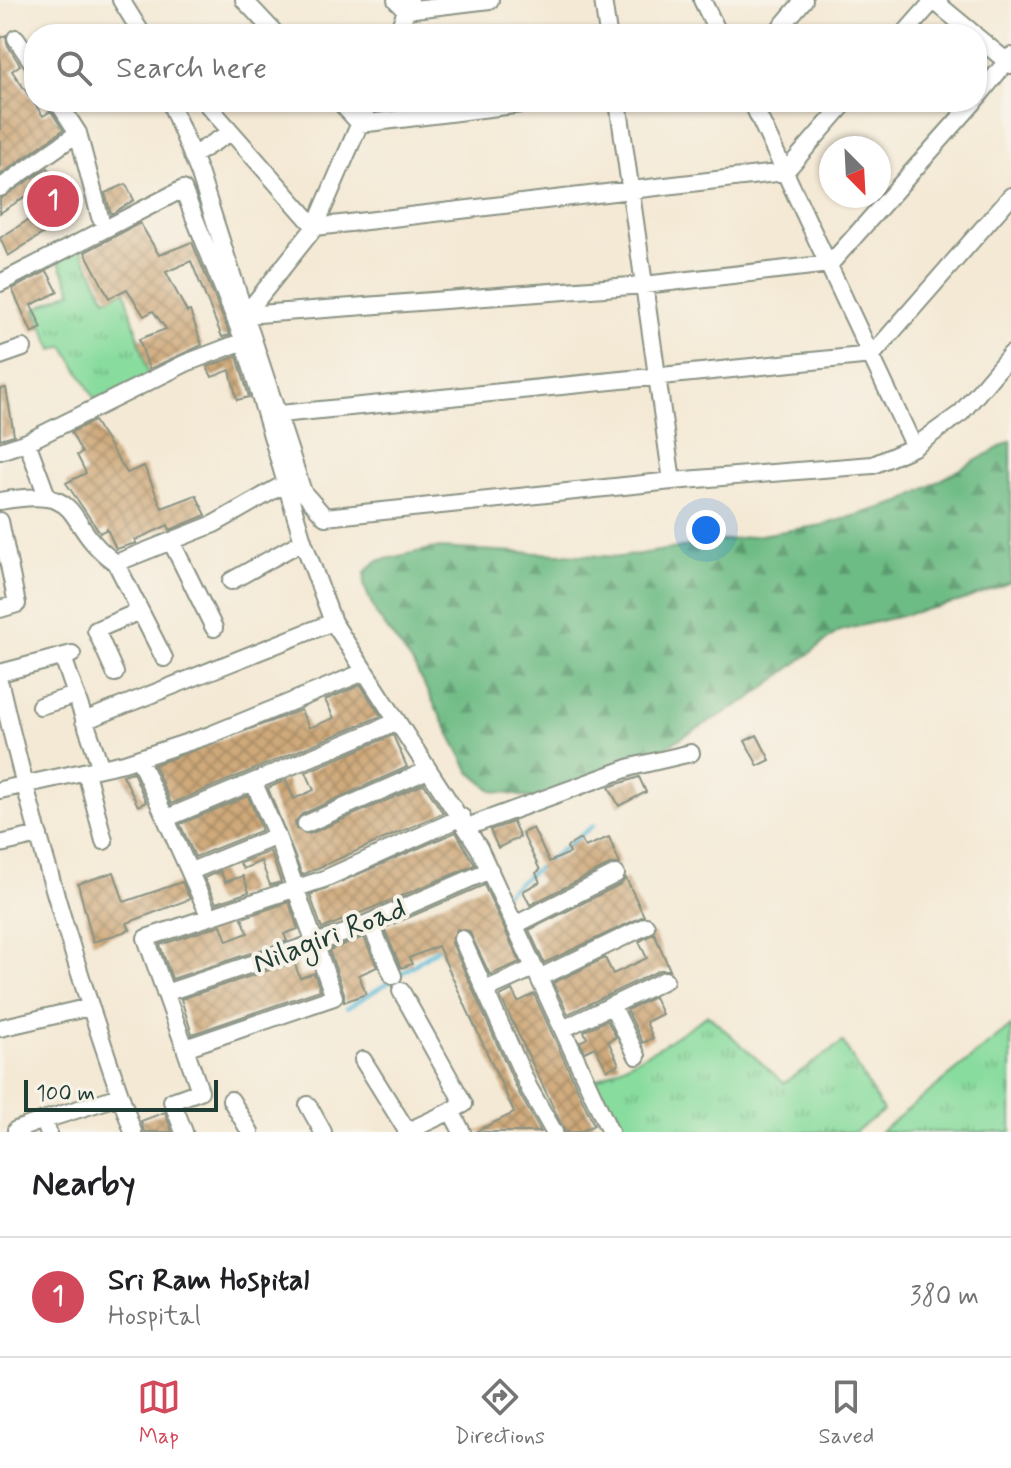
<!DOCTYPE html>
<style>
:root{--surface:#fff;--page:#f6f6f6;--text:#202124;--muted:#757577;--line:#e0e0e0;--accent:#d1495b}
body{margin:0;font-family:Mynerve,sans-serif;background:var(--page);color:var(--text)}
.compass{position:absolute;left:819px;top:136px;width:72px;height:72px;border-radius:50%;background:var(--surface);box-shadow:0 2px 6px #0004;rotate:156deg}
.scale{position:absolute;left:24px;bottom:20px;width:194px;box-sizing:border-box;padding-left:8px;border:4px solid #1f3d34;border-top:0;font-size:22px;line-height:28px;white-space:nowrap;color:#1f3d34;-webkit-text-stroke:6px #f7f3e8;paint-order:stroke}
.you{position:absolute;left:706px;top:530px;width:28px;height:28px;margin:-20px;border:6px solid #fff;border-radius:50%;background:#1a73e8;box-shadow:0 0 0 12px #1a73e833}
.badge{display:grid;place-items:center;width:52px;height:52px;border-radius:50%;background:var(--accent);color:#fff;font-size:26px;font-weight:700}
.pin{position:absolute;translate:-50% -50%;border:4px solid #fff;box-shadow:0 2px 8px #0006}
.list{margin:0;padding:0;list-style:none}
h2{display:flex;justify-content:space-between;align-items:center;height:104px;margin:0;padding:0 32px;font-size:34px}
h2 small{font-size:26px;font-weight:400;color:var(--muted)}
.list li{display:grid;grid-template-columns:52px 1fr auto;gap:24px;align-items:center;box-sizing:border-box;height:120px;padding:0 32px;border-top:2px solid var(--line)}
.list b{display:block;font-size:30px;white-space:nowrap}
.list p{margin:0;font-size:26px;white-space:nowrap;color:var(--muted)}
.list em{font-size:26px;font-style:normal;color:var(--muted)}
.icon{flex:none;width:44px;height:44px;fill:none;stroke:currentColor;stroke-width:2;stroke-linecap:round;stroke-linejoin:round}
.map{position:relative;flex:none;width:1011px;height:1132px;overflow:hidden}
.search{position:absolute;background:var(--surface);box-shadow:0 2px 6px #0004;left:24px;right:24px;top:24px;height:88px;display:flex;align-items:center;gap:20px;box-sizing:border-box;padding:0 28px;border-radius:32px;color:var(--muted);font-size:30px}
.sheet{height:224px;background:var(--surface)}
nav{display:flex;justify-content:space-around;align-items:center;box-sizing:border-box;height:112px;border-top:2px solid var(--line);background:var(--surface);font-size:22px;color:var(--muted)}
nav a{display:grid;justify-items:center;gap:4px}
nav .on{color:var(--accent)}
.map>svg:first-child{display:block}
.grass{fill:url(#grass-tufts);stroke:#548c69;stroke-width:2}
.forest{fill:url(#forest-firs);stroke:#467c5c;stroke-width:2}
.lines{fill:none;stroke-linecap:round;stroke-linejoin:round}
.stream{stroke:#5cbddb;stroke-width:4}
.building{fill:url(#building-cross-hatch)}
.minor-casing{stroke:#8a9384;stroke-width:20}
.minor{stroke:#fff;stroke-width:16}
.labels{text-anchor:middle;stroke-width:8;stroke-linejoin:round;paint-order:stroke}
.street-label{font-size:30px;fill:#1f3d34;stroke:#f7f3e8}
</style>
<div class="map">
<svg width="1011" height="1132" viewBox="0 0 1011 1132">
<defs>
<pattern id="grass-tufts" width="24" height="20" patternUnits="userSpaceOnUse" patternTransform="scale(2)"><rect width="24" height="20" fill="#88dc9e"/><path d="M3 7l-1-3M5 7V3M7 7l1-3M15 17l-1-3M17 17v-4M19 17l1-3" fill="none" stroke="#6fb482"/></pattern>
<pattern id="forest-firs" width="22" height="20" patternUnits="userSpaceOnUse" patternTransform="scale(2)"><rect width="22" height="20" fill="#6ebc85"/><path d="M5 1l3.5 6h-7zM16 11l3.5 6h-7z" fill="#5a9a6e"/></pattern>
<pattern id="building-cross-hatch" width="8" height="8" patternUnits="userSpaceOnUse" patternTransform="scale(2)"><rect width="8" height="8" fill="#cfa97a"/><path d="M0 0l8 8M0 8l8-8" fill="none" stroke="#a78b65"/></pattern>
</defs>
<rect width="100%" height="100%" fill="#f7f3e8"/>
<filter id="ink" filterUnits="userSpaceOnUse"><feTurbulence type="fractalNoise" baseFrequency=".0125" numOctaves="2"/><feDisplacementMap in="SourceGraphic" scale="16" xChannelSelector="R" yChannelSelector="G"/><feConvolveMatrix kernelMatrix="1 2 1 2 8 2 1 2 1" color-interpolation-filters="sRGB"/></filter>
<filter id="wash" filterUnits="userSpaceOnUse"><feTurbulence type="fractalNoise" baseFrequency=".006" numOctaves="4" result="noise"/><feDisplacementMap in="SourceGraphic" scale="32" xChannelSelector="R" yChannelSelector="G"/><feGaussianBlur stdDeviation="1.8" result="paint"/><feColorMatrix in="noise" values="0 0 0 0 0 0 0 0 0 0 0 0 0 0 0 0 0 1.4 0 .05"/><feComposite in="paint" operator="in"/></filter>
<g filter="url(#wash)">
<rect width="100%" height="100%" fill="#f4e9d5"/>
<path class="grass" d="M80 248 106 299 125 290 149 376 96 401 64 346 53 350 35 309 72 291 58 260Z
M708 1015 784 1083 843 1042 883 1111 855 1132H618L594 1081 658 1048Z
M1011 1026V1132H880Z"/>
<path class="forest" d="M1011 441V582L961 601 839 631 751 698 644 759 548 801 493 791 470 772 413 664 376 614 364 586 365 572 377 561 435 548 621 557 823 525 901 502Z"/>
<g class="lines">
<path class="stream" d="M504 894 594 825
M398 976 443 945
M347 1008 391 981"/>
</g>
<g id="blocks">
<path class="building" d="M6 35 7 44 20 65 12 71 43 116 51 111 63 130 0 175V39Z
M48 168 65 195 48 206 37 189 0 213V199Z
M126 184 134 200 111 214 105 193Z
M36 215 47 231 8 256 0 238Z
M140 223 159 255 192 242 230 335 222 337 191 261 166 272 187 312 190 311 202 345 149 369 139 339 166 329 153 311 144 316 127 289 109 298 85 252Z
M47 271 58 292 31 305 42 328 32 333 12 289Z
M237 356 249 397 237 400 230 370 212 377 207 367Z
M6 388 14 435 0 439V389Z
M94 421 127 473 144 466 162 508 196 495 206 515 170 530 168 525 135 540 136 543 116 549 107 529 100 533 66 483 86 473 77 455 82 453 71 432Z
M361 685 381 716 171 804 154 765 301 710 309 728 334 718 325 700Z
M393 735 407 767 302 814 295 822 296 829 310 834 424 784 443 813 302 875 268 788 286 780 294 799 314 790 306 772Z
M757 735 770 760 758 766 745 741Z
M133 772 146 802 138 806 123 775Z
M639 777 646 792 619 806 609 787Z
M248 796 262 830 195 857 180 824Z
M513 822 520 837 498 848 490 830Z
M533 828 549 862 570 853 567 847 580 839 585 847 609 837 620 864H611L530 905 523 891 540 882 536 873 540 870 522 833Z
M456 832 475 865 322 929 310 895Z
M270 851 281 882 270 885 261 861 243 869 240 863Z
M220 871 225 882 243 876 249 892 216 903 204 878Z
M114 872 124 902 182 882 190 899 127 923 130 930 93 942 78 884Z
M626 878 644 916 544 963 529 930 621 884Z
M484 885 520 962 490 975 469 931 457 929 452 943 519 1093 541 1132H475L514 1113 510 1103 438 946 409 958 412 964 401 968 384 928Z
M289 902 298 929 284 934 287 941 172 979 160 945 221 925 227 941 248 933 242 918Z
M654 933 670 970H660L568 1014 553 983 605 958 613 974 647 958 639 942Z
M364 937 377 967 359 975 366 994 344 1002V993L329 950Z
M294 962 300 978 314 973 320 990 192 1034 181 999Z
M512 990 518 1002 534 994 594 1125 580 1132H565L500 996Z
M654 997 662 1014 646 1022 653 1038 643 1043 627 1010Z
M607 1020 616 1037 608 1041 619 1064 607 1070 595 1047 585 1052 580 1042 587 1038 584 1031Z
M165 1112 172 1132H144L141 1121Z"/>
</g>
</g>
<g filter="url(#ink)">
<use href="#blocks" fill-opacity="0" stroke="#8a9384" stroke-width="2"/>
<g class="lines">
<defs>
<path id="minor" d="M121 0 142 34
M244 0 276 34
M396 0 406 10 490 0
M603 0 608 34
M702 0 719 34
M933 0 974 34
M397 34 410 1
M775 34 804 0
M904 34 934 0
M977 37 1011 65
M16 38 34 65
M977 98 1011 56
M58 102 78 133 100 217
M170 102 199 172 245 315
M205 102 315 227 785 172 846 102
M340 102 360 124 538 102
M618 102 672 481
M752 102 914 447
M974 102 830 264 644 285 245 315 303 492 325 517 672 481 873 465 914 447 961 413 1011 354
M192 156 231 132
M0 188 78 133
M0 283 183 189 244 341 303 541 333 622 479 848 610 1132
M245 315 315 227 369 102
M0 356 23 348
M280 414 872 355 1011 196
M27 442 47 496
M0 451 27 442 186 363 244 341
M0 501C91 485 59 523 116 563L214 524 286 483
M0 521 17 604 0 609
M171 541 214 628
M116 563 164 658
M231 581 303 541
M63 657 101 768
M0 673 72 654
M115 673 96 630 140 611
M0 684C35 836 81 985 133 1132
M40 706 76 695
M84 721 333 622
M139 759 209 915
M86 772 104 841
M0 790 124 763 210 735 364 672
M167 818 396 722
M306 824 428 770
M467 827 631 767 691 753
M277 836 334 997 185 1048 146 938 324 879 462 817
M0 844 39 835
M191 871 277 836 254 783
M370 923 393 976
M515 925 616 874
M462 939 529 1088 554 1132
M539 978 646 926
M485 990 534 968
M401 991 464 1104 451 1111
M165 993 345 933 490 870
M612 1005 637 1056
M0 1028 90 1007
M563 1029 665 980
M363 1060 407 1131
M231 1100 250 1132
M308 1105 323 1132
M16 1130 44 1120
M48 1132 44 1120 120 1096
M184 1132 172 1101 200 1091 185 1048
M406 1132 451 1111 462 1132"/>
</defs>
<use href="#minor" class="minor-casing"/>
<use href="#minor" class="minor"/>
</g>
</g>
<g class="labels">
<g class="street-label">
<text transform="translate(329 935) rotate(-21)" y="10">Nilagiri Road</text>
</g>
</g>
</svg>
<svg class="compass" viewBox="-18 -18 36 36"><path d="M0-13l5 13h-10z" fill="#e53935"/><path d="M0 13l5-13h-10z" fill="#757577"/></svg>
<div class="scale">100 m</div>
<div class="you"></div>
<div class="pin badge" style="left:53px;top:201px">1</div>
<div class="search"><svg class="icon" aria-label="search" viewBox="0 0 24 24"><circle cx="10" cy="10" r="6"/><path d="M15 15l6 6"/></svg>Search here</div>
</div>
<section class="sheet">
<h2>Nearby<small></small></h2>
<ul class="list">
<li><span class="badge">1</span><div><b>Sri Ram Hospital</b><p>Hospital</p></div><em>380 m</em></li>
</ul>
</section>
<nav>
<a class="on"><svg class="icon" aria-label="map" viewBox="0 0 24 24"><path d="M3 6l6-2 6 2 6-2v14l-6 2-6-2-6 2zM9 4v14M15 6v14"/></svg>Map</a>
<a><svg class="icon" aria-label="directions" viewBox="0 0 24 24"><path d="M12 3l9 9-9 9-9-9zM9 14v-3h6M13 9l2 2-2 2"/></svg>Directions</a>
<a><svg class="icon" aria-label="saved" viewBox="0 0 24 24"><path d="M7 4h10v16l-5-4-5 4z"/></svg>Saved</a>
</nav>
